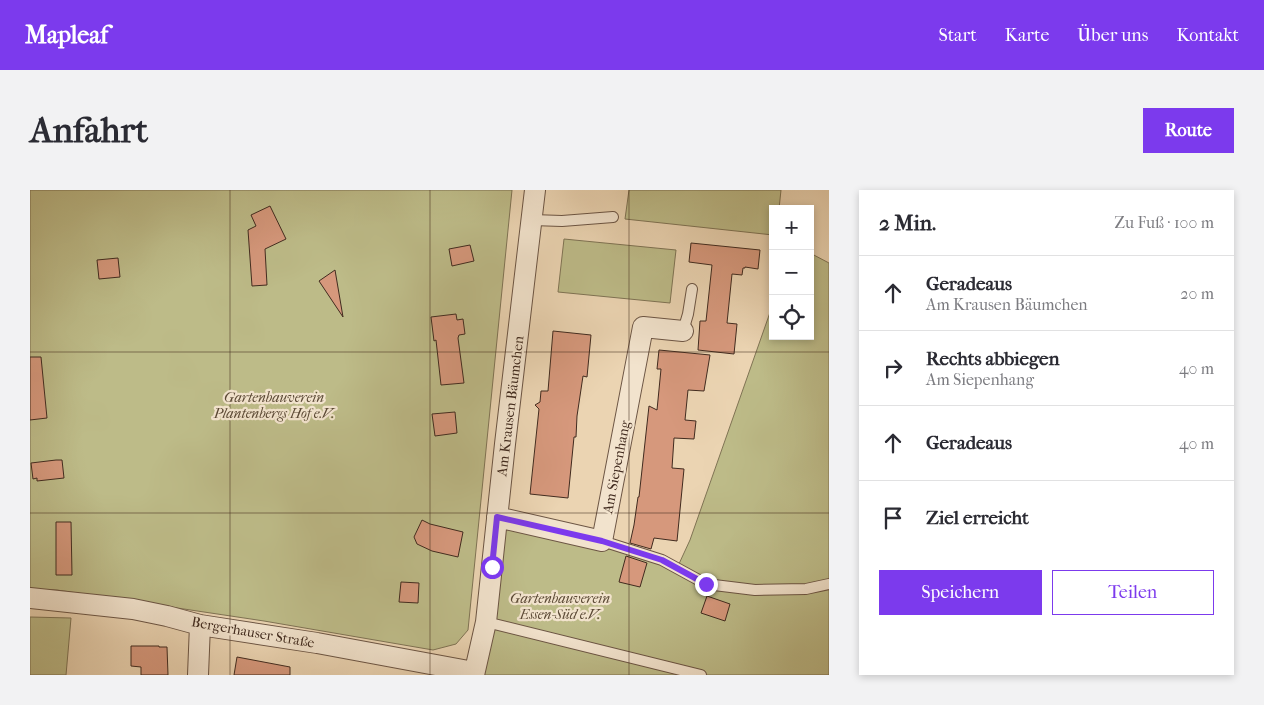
<!DOCTYPE html>
<html lang="de">
<meta charset="utf-8">
<style>
:root{--surface:#fff;--page:#f2f2f3;--text:#2b2b33;--muted:#7c7c81;--line:#e1e1e2;--accent:#7c3aed}
body{margin:0;font-family:"IM FELL French Canon",serif;background:var(--page);color:var(--text)}
.controls{position:absolute;right:15px;top:15px;display:grid;overflow:hidden;border-radius:0px;box-shadow:0 2px 8px #0003}
.controls button{width:45px;height:45px;display:grid;place-items:center;padding:0;border:0;border-bottom:1px solid var(--line);background:var(--surface);color:var(--text);font:25px sans-serif}
.stop{position:absolute;width:15px;height:15px;margin:-11px;border:4px solid #7c3aed;border-radius:50%;background:#fff}
.stop.end{background:#7c3aed;border-color:#fff;box-shadow:0 1px 5px #0008}
.list{margin:0;padding:0;list-style:none}
h2{display:flex;justify-content:space-between;align-items:center;height:65px;margin:0;padding:0 20px;font-size:21px}
h2 small{font-size:16px;font-weight:400;color:var(--muted)}
.list li{display:grid;grid-template-columns:32px 1fr auto;gap:15px;align-items:center;box-sizing:border-box;height:75px;padding:0 20px;border-top:1px solid var(--line)}
.list b{display:block;font-size:19px;white-space:nowrap}
.list p{margin:0;font-size:16px;white-space:nowrap;color:var(--muted)}
.list em{font-size:16px;font-style:normal;color:var(--muted)}
.actions{display:flex;gap:10px;padding:15px 20px}
.actions a{flex:1;padding:11px 0;border:1px solid var(--accent);border-radius:0px;text-align:center;font-size:18px;color:var(--accent)}
.actions .main{background:var(--accent);color:#fff}
.icon{flex:none;width:28px;height:28px;fill:none;stroke:currentColor;stroke-width:2;stroke-linecap:round;stroke-linejoin:round}
.map{position:relative;flex:none;width:799px;height:485px;overflow:hidden;border-radius:0px}
header{display:flex;align-items:center;gap:30px;box-sizing:border-box;height:70px;padding:0 25px;background:var(--accent);color:#fff}
header strong{font-size:24px}
nav{display:flex;gap:28px;margin-inline-start:auto;font-size:18px}
.intro{display:flex;align-items:center;justify-content:space-between;box-sizing:border-box;height:120px;padding:0 30px}
h1{margin:0;font-size:35px}
.button{padding:12px 22px;border-radius:0px;background:var(--accent);color:#fff;font-size:18px;font-weight:700}
main{display:flex;gap:30px;padding:0 30px}
aside{flex:1;background:var(--surface);border-radius:0px;box-shadow:0 2px 8px #0003}
.map>svg:first-child{display:block}
.green{fill:#bdbb88;stroke:#7f7354}
.building{fill:#d6987c;stroke:#412b1f}
.lines{fill:none;stroke-linecap:round;stroke-linejoin:round}
.lane-casing{stroke:#6c5544;stroke-width:12}
.street-casing{stroke:#6c5544;stroke-width:22}
.lane{stroke:#f2e3cd;stroke-width:10}
.street{stroke:#f2e3cd;stroke-width:20}
.route{stroke:#7c3aed;stroke-width:6}
.grid{fill:none;stroke:#412b1f;stroke-width:1;stroke-opacity:0.55}
.labels{text-anchor:middle;stroke-width:4.5;stroke-linejoin:round;paint-order:stroke}
.park-label{font-size:14px;font-style:italic;fill:#5a4834;stroke:#f2e3cd}
.street-label{font-size:14px;fill:#412b1f;stroke:#f2e3cd}
</style>
<header>
<strong>Mapleaf</strong>
<nav><a>Start</a><a>Karte</a><a>Über uns</a><a>Kontakt</a></nav>
</header>
<div class="intro"><h1>Anfahrt</h1><a class="button">Route</a></div>
<main>
<div class="map">
<svg width="799" height="485" viewBox="0 0 799 485">
<rect width="100%" height="100%" fill="#ebd4b2"/>
<filter id="stains"><feTurbulence type="fractalNoise" baseFrequency=".004" numOctaves="4"/><feColorMatrix values="0 0 0 0 .2 0 0 0 0 .09 0 0 0 0 .02 0 0 0 .5 -.17"/></filter>
<radialGradient id="worn" r=".72"><stop offset=".6" stop-color="#630" stop-opacity="0"/><stop offset="1" stop-color="#630" stop-opacity=".3"/></radialGradient>
<path class="green" d="M0 0H482L438 440 426 454 403 460 234 431 27 400 0 399Z
M599 0H751L749 19H743V45L595 29Z
M534 49 646 60 640 113 528 102Z
M780 63 799 73V485H444L471 331 610 364 679 392 648 376 660 350 743 114V146H780Z
M0 427 41 428 36 485H0Z"/>
<path class="building" d="M240 16 256 49 235 59 237 95 222 96 218 40 226 36 221 25Z
M661 53 730 60 728 79 715 77V78H713L712 85 702 84 697 133 707 134 704 164 668 160 670 131H676L682 75 659 72Z
M440 55 444 71 422 76 419 59Z
M88 68 90 87 69 89 67 70Z
M305 80 313 127 289 91Z
M426 124 427 130 433 129 435 144 429 145 428 148 434 193 411 195 406 150 404 151 401 127Z
M523 141 561 145 557 187 553 186 547 226 546 247H544L538 308 500 304 509 219 505 215 510 212 511 201H518Z
M629 160 680 165 674 201 658 200 655 230 666 231 664 249 644 248 642 278 654 279 647 351 624 348 621 359 600 353 604 335 608 307H609L619 216 627 220 631 179H627Z
M0 167H11L17 228 0 230Z
M425 222 427 243 405 246 402 224Z
M26 270H32L34 288 7 291V288L3 289 1 273Z
M392 330 400 334 433 342 428 367 402 361 387 354 384 347Z
M26 332H41L42 385H26Z
M596 366 617 373 610 397 589 392Z
M371 392 389 393 388 413 369 412Z
M677 406 700 414 695 431 671 423Z
M101 456H129V457H137L138 485H111V477L101 476Z
M207 467 260 477V485H204Z"/>
<g class="lines">
<defs>
<path id="lane" d="M502 30 532 31 583 27
M653 141 658 124 662 99
M572 351 632 370 676 394 725 400 776 399 799 394
M456 432 671 485"/>
<path id="street" d="M467 327 572 351 613 137 653 141
M0 408 103 419 137 426 170 435 287 453 444 482
M168 485 170 435
M444 485 456 432 475 254 505 0"/>
</defs>
<use href="#lane" class="lane-casing"/>
<use href="#street" class="street-casing"/>
<use href="#lane" class="lane"/>
<use href="#street" class="street"/>
</g>
<g class="lines">
<path class="route" d="M462 377 467 327 572 351 632 370 676 394"/>
</g>
<path class="grid" d="M200 0V485M400 0V485M599 0V485M0 162H799M0 323H799"/>
<g class="labels">
<g class="park-label">
<text x="244" y="212">Gartenbauverein<tspan x="244" dy="16">Plantenbergs Hof e.V.</tspan></text>
<text x="530" y="413">Gartenbauverein<tspan x="530" dy="16">Essen-Süd e.V.</tspan></text>
</g>
<g class="street-label">
<text transform="translate(480 216) rotate(-83)" y="5">Am Krausen Bäumchen</text>
<text transform="translate(586 277) rotate(-79)" y="5">Am Siepenhang</text>
<text transform="translate(223 442) rotate(10)" y="5">Bergerhauser Straße</text>
</g>
</g>
<rect width="100%" height="100%" filter="url(#stains)"/>
<rect width="100%" height="100%" fill="url(#worn)"/>
</svg>
<div class="controls">
<button>+</button>
<button>−</button>
<button><svg class="icon" aria-label="locate" viewBox="0 0 24 24"><circle cx="12" cy="12" r="6"/><path d="M12 2v4M12 18v4M2 12h4M18 12h4"/></svg></button>
</div>
<div class="stop" style="left:462px;top:377px"></div>
<div class="stop end" style="left:676px;top:394px"></div>
</div>
<aside>
<h2>2 Min.<small>Zu Fuß · 100 m</small></h2>
<ul class="list">
<li><svg class="icon" aria-label="ahead" viewBox="0 0 24 24"><path d="M12 20V5M6 11l6-6 6 6"/></svg><div><b>Geradeaus</b><p>Am Krausen Bäumchen</p></div><em>20 m</em></li>
<li><svg class="icon" aria-label="right" viewBox="0 0 24 24"><path d="M7 20v-9h11M14 6l5 5-5 5"/></svg><div><b>Rechts abbiegen</b><p>Am Siepenhang</p></div><em>40 m</em></li>
<li><svg class="icon" aria-label="ahead" viewBox="0 0 24 24"><path d="M12 20V5M6 11l6-6 6 6"/></svg><div><b>Geradeaus</b></div><em>40 m</em></li>
<li><svg class="icon" aria-label="arrive" viewBox="0 0 24 24"><path d="M6 21V4h12l-3 4 3 4H6"/></svg><div><b>Ziel erreicht</b></div></li>
</ul>
<div class="actions"><a class="main">Speichern</a><a>Teilen</a></div>
</aside>
</main>
